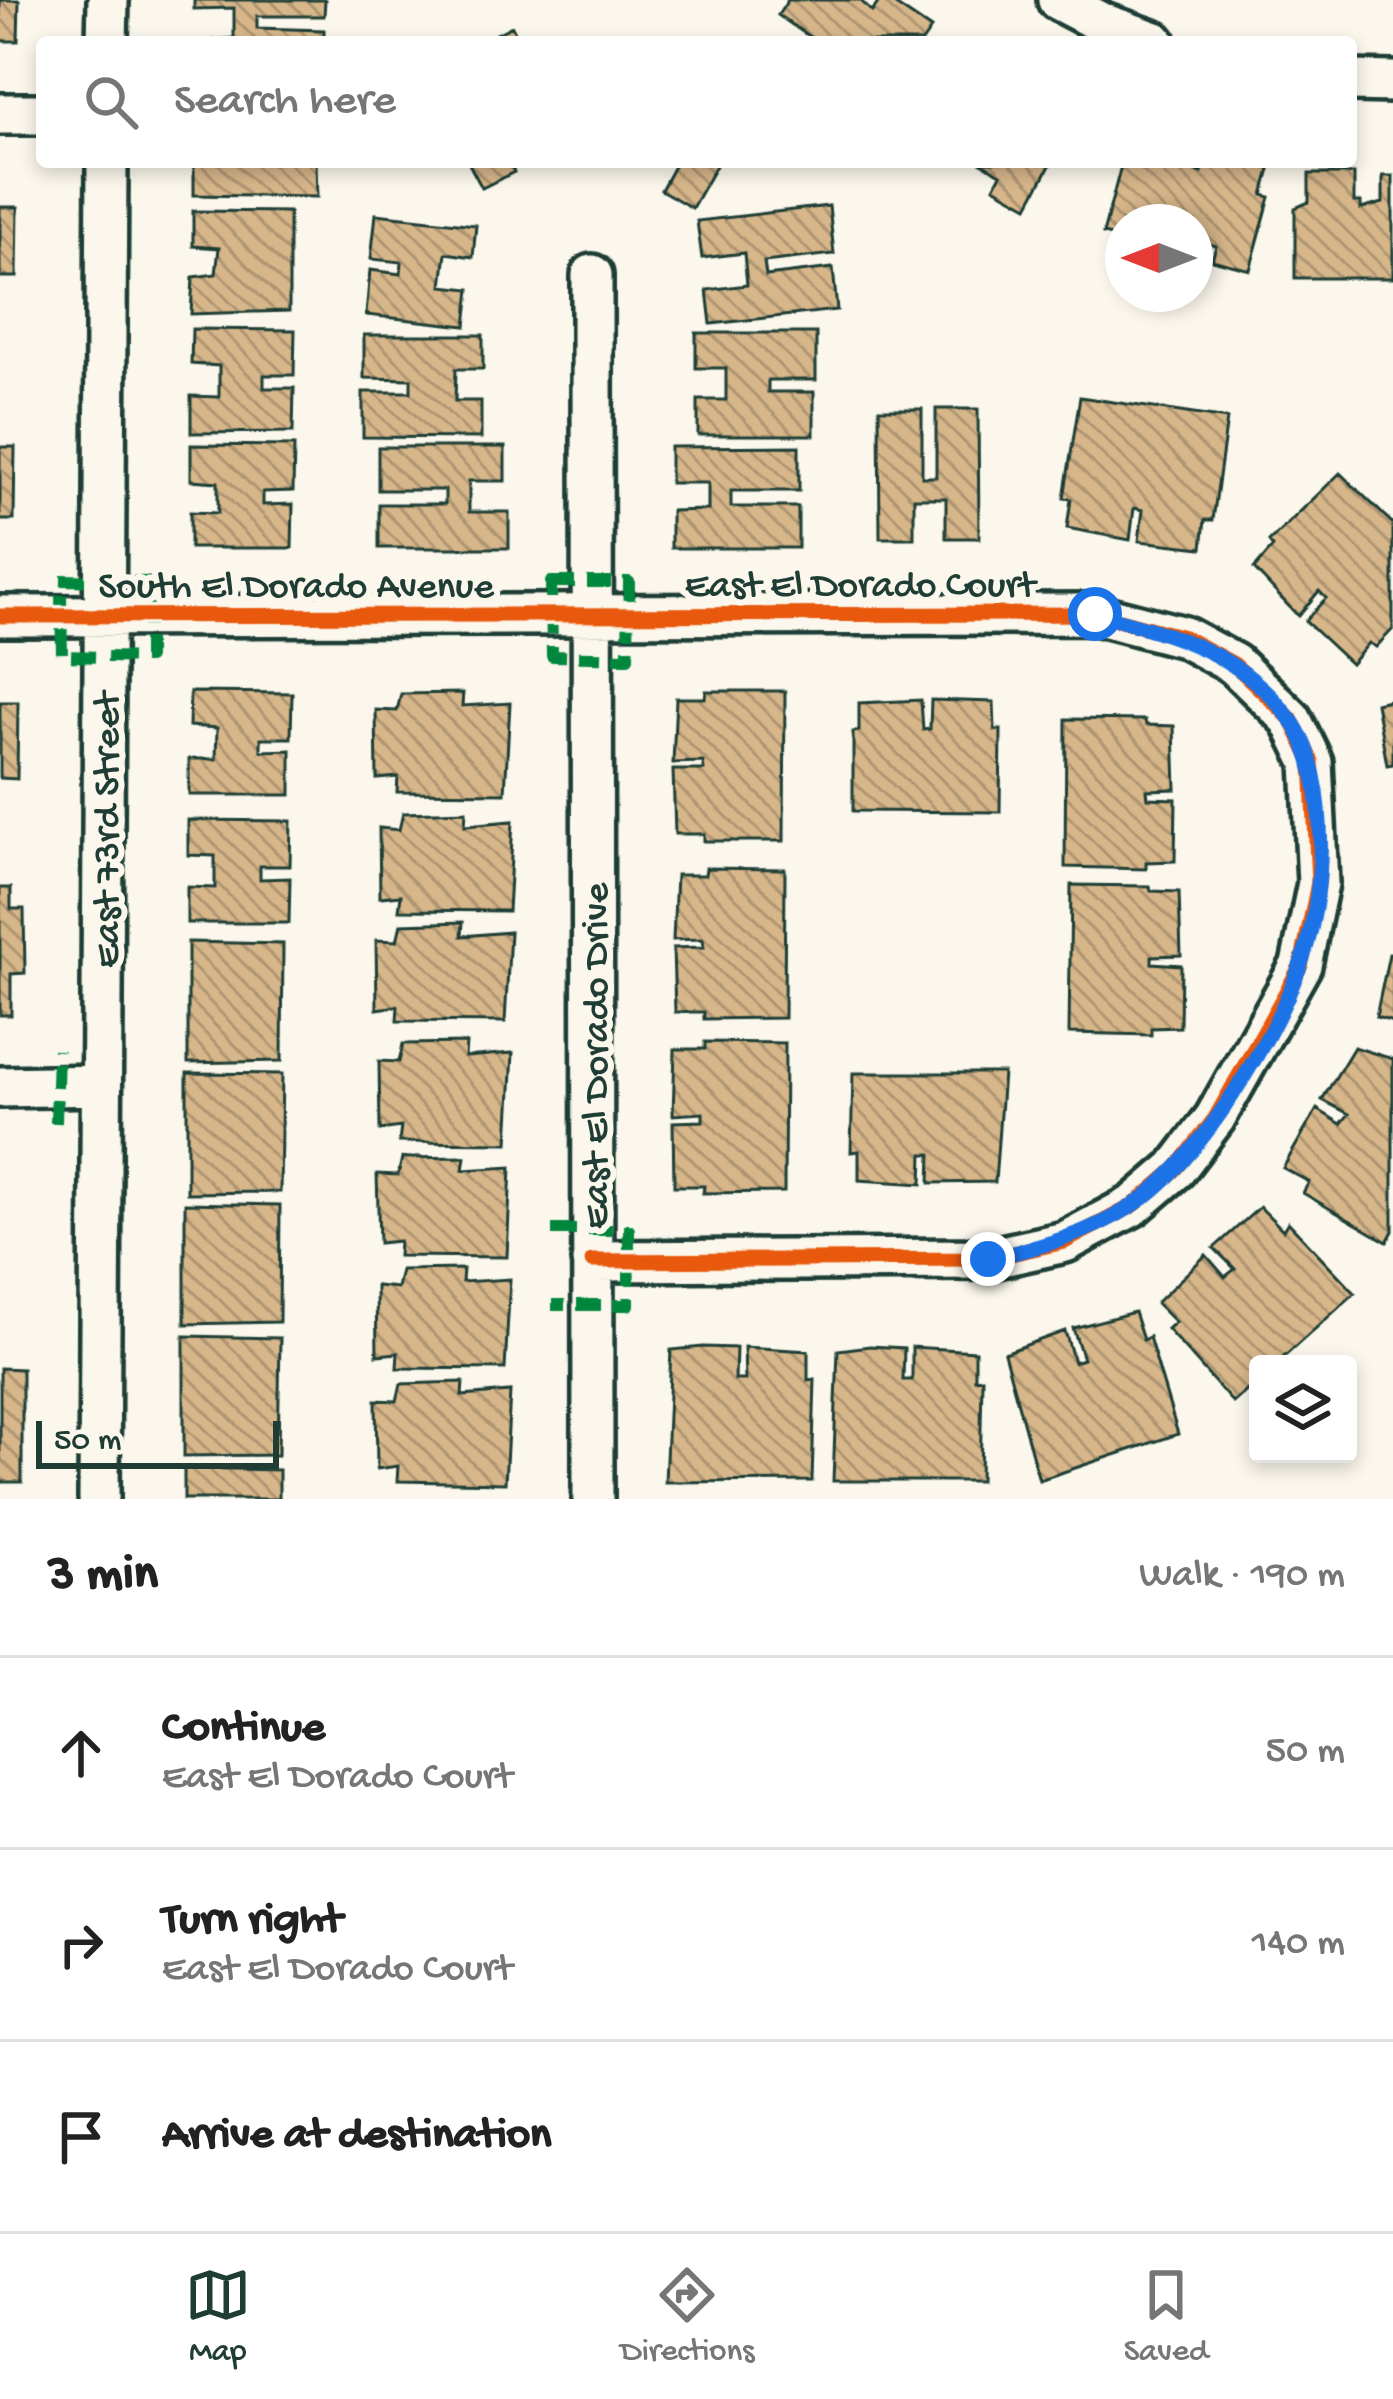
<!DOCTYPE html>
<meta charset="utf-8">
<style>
:root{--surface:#fff;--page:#f2f2f2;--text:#222;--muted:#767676;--line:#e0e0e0;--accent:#1f3d34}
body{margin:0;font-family:"Gochi Hand",sans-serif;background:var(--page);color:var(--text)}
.controls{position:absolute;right:36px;bottom:36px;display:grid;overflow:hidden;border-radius:12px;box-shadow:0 6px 18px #0003}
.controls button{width:108px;height:108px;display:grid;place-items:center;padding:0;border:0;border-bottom:3px solid var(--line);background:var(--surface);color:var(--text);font:60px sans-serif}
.compass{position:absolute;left:1105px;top:204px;width:108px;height:108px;border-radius:50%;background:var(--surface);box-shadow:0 6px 18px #0003;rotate:270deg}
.scale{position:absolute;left:36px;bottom:30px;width:243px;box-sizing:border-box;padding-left:12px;border:6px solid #1f3d34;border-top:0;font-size:33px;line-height:42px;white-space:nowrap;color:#1f3d34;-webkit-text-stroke:9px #fbf7ec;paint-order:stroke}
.stop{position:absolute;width:36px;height:36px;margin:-27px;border:9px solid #1a73e8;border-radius:50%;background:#fff}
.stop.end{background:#1a73e8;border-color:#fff;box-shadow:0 3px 12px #0008}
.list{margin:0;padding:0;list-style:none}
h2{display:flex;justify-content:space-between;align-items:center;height:156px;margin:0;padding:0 48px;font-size:51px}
h2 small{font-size:39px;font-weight:400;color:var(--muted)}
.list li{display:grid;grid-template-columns:78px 1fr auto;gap:36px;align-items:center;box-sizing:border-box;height:192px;padding:0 48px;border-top:3px solid var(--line)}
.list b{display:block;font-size:45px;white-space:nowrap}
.list p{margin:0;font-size:39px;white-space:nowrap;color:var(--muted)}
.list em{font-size:39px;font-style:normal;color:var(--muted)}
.icon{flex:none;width:66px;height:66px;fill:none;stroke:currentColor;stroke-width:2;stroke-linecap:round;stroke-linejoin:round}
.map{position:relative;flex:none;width:1393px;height:1499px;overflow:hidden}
.search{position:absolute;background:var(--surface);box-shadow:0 6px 18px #0003;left:36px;right:36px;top:36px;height:132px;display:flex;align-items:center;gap:30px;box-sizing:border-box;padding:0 42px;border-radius:12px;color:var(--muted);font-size:45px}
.sheet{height:732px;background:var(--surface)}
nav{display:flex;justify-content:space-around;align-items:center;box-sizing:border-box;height:168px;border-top:3px solid var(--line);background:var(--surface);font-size:33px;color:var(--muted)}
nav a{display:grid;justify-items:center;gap:6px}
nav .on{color:var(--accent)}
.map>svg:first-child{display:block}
.building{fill:url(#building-back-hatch);stroke:#1f3d34;stroke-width:3}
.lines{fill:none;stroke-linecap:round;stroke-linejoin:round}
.street-casing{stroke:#1f3d34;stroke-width:48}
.street{stroke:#fbf7ec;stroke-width:39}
.quiet{stroke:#00873e;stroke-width:12;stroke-dasharray:24 12;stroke-linecap:butt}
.cycleway-casing{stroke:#fbf7ec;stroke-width:22}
.cycleway{stroke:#e8590c;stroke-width:15}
.route{stroke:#1a73e8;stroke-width:15}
.labels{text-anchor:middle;stroke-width:12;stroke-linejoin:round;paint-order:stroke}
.street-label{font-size:39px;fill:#1f3d34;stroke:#fbf7ec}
</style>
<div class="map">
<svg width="1393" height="1499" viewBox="0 0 1393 1499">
<defs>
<pattern id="building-back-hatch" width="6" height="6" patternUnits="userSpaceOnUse" patternTransform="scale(3)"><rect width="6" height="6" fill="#d7b68a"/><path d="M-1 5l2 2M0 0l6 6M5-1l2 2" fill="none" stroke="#ae9572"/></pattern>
</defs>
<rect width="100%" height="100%" fill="#fbf7ec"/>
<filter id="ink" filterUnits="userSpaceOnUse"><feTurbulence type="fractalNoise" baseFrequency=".00833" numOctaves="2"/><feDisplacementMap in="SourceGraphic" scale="24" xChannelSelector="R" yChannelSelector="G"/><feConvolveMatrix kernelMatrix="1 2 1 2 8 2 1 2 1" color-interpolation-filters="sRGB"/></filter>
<g filter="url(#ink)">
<path class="building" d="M0 0H19L18 41H0Z
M194 0H325L324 16H257V28L324 30V42H194L234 38V8L194 9Z
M788 0H860L872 12 880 0H888L931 29 922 42H817L778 15Z
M512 26 520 42H481Z
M194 162H316L317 197 194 195Z
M468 162H509L514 172 482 188Z
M668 162H718L692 208 661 190 674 166Z
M980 162H1052L1028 206 994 187 1001 174Z
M1122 162H1195L1193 170 1202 173 1205 162 1271 166 1263 195 1270 197 1250 270 1212 260 1216 246 1195 240V222H1123V239L1103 234Z
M1309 174H1354V202H1361V209L1383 203V176H1393V278H1295V208L1309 202Z
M829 206 834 254 764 262 766 276 833 268 837 310 711 324 707 290 747 285 744 253 702 258 697 221Z
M0 207H18L17 277H0Z
M193 211 289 212V311L191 314 193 277 216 274 219 248 193 246Z
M376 214 476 225 473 257 446 253 442 286 470 289 466 326 366 315 370 270 401 274 402 262 371 259Z
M192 329 295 330 294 375H264V388H294L293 432 191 433V396L219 397V366L191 364Z
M696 333H816V380H768V392H814V435H698V400H726V368H696Z
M364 335H483V369H456L455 401H481V438L363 437V392H411V379L364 378Z
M1080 397 1227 419 1213 520H1205L1202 548 1139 541 1143 510 1134 508 1130 540 1067 528 1071 499 1064 498Z
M879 409H922V477H936V409H978L979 538H946V498H914V538H880Z
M191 445 294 446 293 491 263 492V505L293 504 292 548H190V512L218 513V482L191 480Z
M799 446V491H731V507H798V548H671V511L708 510V483H670V447Z
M0 447H15L14 520H0Z
M378 447H505V481H469V512H509V548H379V504H445V490H378Z
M1340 473 1393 524V629L1376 647 1369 643 1351 664 1305 621 1326 598 1319 591 1298 616 1254 569 1273 547 1269 542Z
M706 691H785L784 841H704V834H675L673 770H704L703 762 673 763 676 698H705Z
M190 692 292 693 291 738H261V751L291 750V795H189V759H216L217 728 189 726Z
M463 693 462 706 510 703 505 793 397 792 398 777 377 779 376 710 397 711 401 694Z
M1393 699V764L1387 765 1376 703Z
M921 700 923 730 930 729 931 700 994 702 995 730H1001L1000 812 853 811V732L859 731V703Z
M0 702H18L17 779 0 778Z
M1066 719 1145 720 1146 725 1174 726 1176 789 1147 790 1148 798 1176 799 1175 861 1146 862V869L1065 867Z
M466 811 465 825 513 821 508 911 399 910 401 895 380 897 379 828 399 830 403 813Z
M188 820 291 821 290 866H260V879L290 878 289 923H187V887L215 888V856L188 855Z
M706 868 785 869 784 1018 704 1019V1012H675L673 948 704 947 703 939 673 940 676 875H705Z
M1071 885 1150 886 1151 891 1179 892 1181 955 1152 956V963L1181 965 1180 1027 1151 1028V1035L1069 1033Z
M0 888H11V909H24L25 973 11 974V1015H0Z
M463 922 462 936 510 932 505 1022 397 1021 398 1006 377 1009 376 940 397 941 401 924Z
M188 942 283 944 282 1061 188 1063Z
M1389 954H1393V1022L1376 1017Z
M705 1042 785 1043 784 1192 703 1193 704 1186H674L673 1122 703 1121V1113L673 1115 675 1049H705Z
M466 1043 465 1057 513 1053 508 1143 399 1142 401 1127 380 1130 379 1061 399 1062 403 1044Z
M1354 1047 1393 1059V1231L1387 1242 1303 1193 1309 1182 1283 1168 1317 1109 1341 1124 1349 1114 1322 1100Z
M187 1073 282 1074 280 1192 187 1193Z
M853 1073H1003L995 1182 930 1183 931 1154H923L922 1184 859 1180V1151L851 1152Z
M465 1157 463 1170 511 1167 507 1257 398 1256 399 1241 379 1243 377 1174 398 1175 402 1158Z
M185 1203 280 1205 279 1322 185 1324Z
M1260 1207 1283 1230 1288 1222 1355 1293 1276 1364H1258V1381L1233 1403 1167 1329 1175 1322 1156 1303 1206 1255 1225 1277 1235 1269 1214 1248Z
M463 1269 462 1282 510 1279 505 1369 397 1368 398 1353 377 1355 376 1286 397 1288 401 1270Z
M1134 1312 1143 1340 1149 1337 1178 1434 1039 1480 1004 1353 1065 1331 1074 1362 1083 1359 1073 1328Z
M184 1336 280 1338 278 1455 184 1456Z
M870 1346 904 1348 903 1380H912V1347L975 1351V1379L982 1378 980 1481H833L838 1350Z
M703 1347 736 1348 735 1380H745L744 1347 808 1351V1380L815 1379 812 1481 665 1482 671 1350Z
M0 1368 22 1369V1482H0Z
M463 1382 462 1396 510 1392 505 1483 397 1481 398 1466 377 1469 376 1400 397 1401 401 1384Z
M184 1468 279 1470V1499H184Z"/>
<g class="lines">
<defs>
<path id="street" d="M1058 0 1104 24 1155 42
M107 42 108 0
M1351 81 1393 82
M0 114H42
M592 275 593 1499
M0 616 1095 614 1184 637 1234 664 1291 719 1312 762 1318 883 1301 965 1215 1118 1176 1169 1134 1205 1065 1242 988 1259 592 1261
M0 1087 101 1085
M99 1499 107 162"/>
</defs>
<use href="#street" class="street-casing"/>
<use href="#street" class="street"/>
<path class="quiet" d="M61 580 148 582V658L62 656 61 595
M551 582H629L628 658 552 656Z
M56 1123 58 1050
M552 1230H629V1305H552"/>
<defs>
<path id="cycleway" d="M0 616 1095 614 1184 637 1234 664 1291 719 1312 762 1318 883 1301 965 1215 1118 1176 1169 1134 1205 1065 1242 988 1259 592 1261"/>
</defs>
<use href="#cycleway" class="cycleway-casing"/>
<use href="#cycleway" class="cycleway"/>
</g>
</g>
<g class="lines" filter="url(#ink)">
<path class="route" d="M988 1259C1040 1247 1087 1235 1132 1206 1200 1162 1270 1043 1299 969 1325 904 1333 778 1291 720 1243 653 1170 633 1095 614"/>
</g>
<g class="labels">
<g class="street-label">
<text x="860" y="595">East El Dorado Court</text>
<text x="296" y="596">South El Dorado Avenue</text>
<text transform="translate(103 830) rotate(-90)" y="14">East 73rd Street</text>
<text transform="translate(592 1056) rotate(-90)" y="14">East El Dorado Drive</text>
</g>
</g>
</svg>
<div class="controls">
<button><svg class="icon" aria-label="layers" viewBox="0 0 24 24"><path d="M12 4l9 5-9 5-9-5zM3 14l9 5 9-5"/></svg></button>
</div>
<svg class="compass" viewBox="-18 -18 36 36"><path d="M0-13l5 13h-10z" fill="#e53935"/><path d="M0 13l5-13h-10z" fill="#767676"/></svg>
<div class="scale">50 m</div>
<div class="stop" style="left:1095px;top:614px"></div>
<div class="stop end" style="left:988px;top:1259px"></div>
<div class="search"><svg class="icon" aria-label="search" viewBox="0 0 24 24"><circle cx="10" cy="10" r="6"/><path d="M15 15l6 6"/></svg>Search here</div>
</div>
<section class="sheet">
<h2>3 min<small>Walk · 190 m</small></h2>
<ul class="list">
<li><svg class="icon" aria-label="ahead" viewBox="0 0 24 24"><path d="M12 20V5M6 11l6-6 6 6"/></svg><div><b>Continue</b><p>East El Dorado Court</p></div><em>50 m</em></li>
<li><svg class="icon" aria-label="right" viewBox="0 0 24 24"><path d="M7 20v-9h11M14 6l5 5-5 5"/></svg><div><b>Turn right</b><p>East El Dorado Court</p></div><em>140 m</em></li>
<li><svg class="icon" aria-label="arrive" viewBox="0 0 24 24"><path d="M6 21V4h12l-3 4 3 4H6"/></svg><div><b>Arrive at destination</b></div></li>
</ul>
</section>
<nav>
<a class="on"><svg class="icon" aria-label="map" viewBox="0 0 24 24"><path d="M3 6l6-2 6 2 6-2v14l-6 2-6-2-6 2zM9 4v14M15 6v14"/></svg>Map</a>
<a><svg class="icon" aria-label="directions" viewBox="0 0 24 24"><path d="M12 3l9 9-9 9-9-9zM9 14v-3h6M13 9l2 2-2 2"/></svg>Directions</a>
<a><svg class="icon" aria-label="saved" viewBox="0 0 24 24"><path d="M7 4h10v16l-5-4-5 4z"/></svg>Saved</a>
</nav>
